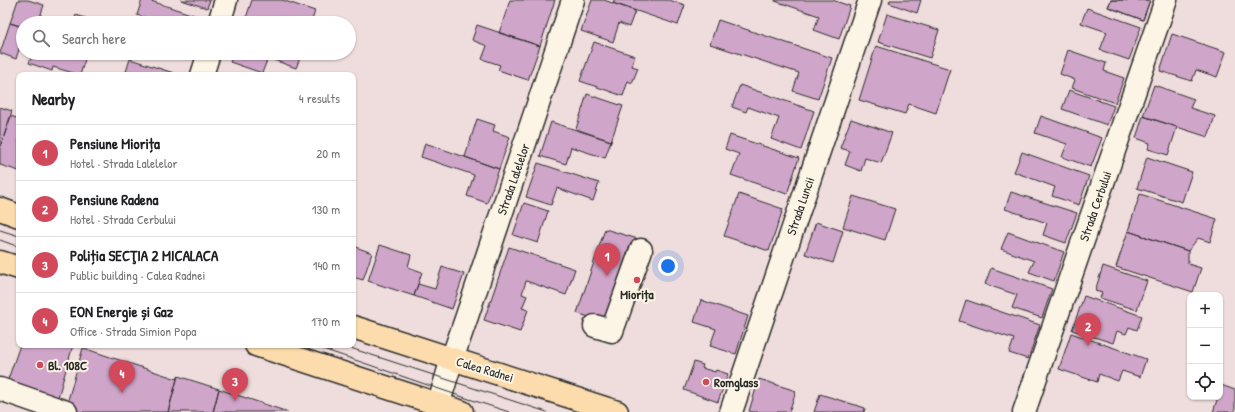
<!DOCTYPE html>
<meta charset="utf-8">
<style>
:root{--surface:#fff;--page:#f6f6f6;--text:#202124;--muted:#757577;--line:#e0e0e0;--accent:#d1495b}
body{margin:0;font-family:"Patrick Hand",sans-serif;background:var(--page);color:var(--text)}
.controls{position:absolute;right:12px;bottom:12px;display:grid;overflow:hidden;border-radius:8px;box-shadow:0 1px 3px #0004}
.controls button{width:36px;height:36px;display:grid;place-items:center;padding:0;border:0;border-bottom:1px solid var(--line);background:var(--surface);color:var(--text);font:20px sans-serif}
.you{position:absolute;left:668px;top:266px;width:14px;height:14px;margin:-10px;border:3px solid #fff;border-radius:50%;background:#1a73e8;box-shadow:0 0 0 6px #1a73e833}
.badge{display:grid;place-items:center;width:26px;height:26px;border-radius:50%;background:var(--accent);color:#fff;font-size:13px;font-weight:700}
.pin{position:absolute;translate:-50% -33px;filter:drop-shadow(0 1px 2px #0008)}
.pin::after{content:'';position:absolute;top:21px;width:14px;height:12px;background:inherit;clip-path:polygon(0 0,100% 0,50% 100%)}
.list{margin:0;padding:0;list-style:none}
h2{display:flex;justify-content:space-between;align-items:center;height:52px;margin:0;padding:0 16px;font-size:17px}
h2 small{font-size:13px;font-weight:400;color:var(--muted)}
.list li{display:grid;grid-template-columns:26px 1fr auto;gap:12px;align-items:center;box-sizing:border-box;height:56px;padding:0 16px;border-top:1px solid var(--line)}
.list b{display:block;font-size:15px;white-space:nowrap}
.list p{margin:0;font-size:13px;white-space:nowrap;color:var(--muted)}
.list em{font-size:13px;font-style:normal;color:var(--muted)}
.icon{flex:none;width:22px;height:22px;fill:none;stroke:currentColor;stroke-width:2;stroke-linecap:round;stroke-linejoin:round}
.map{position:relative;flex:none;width:1235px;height:412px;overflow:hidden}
.search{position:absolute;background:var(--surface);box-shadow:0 1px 3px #0004;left:16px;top:16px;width:340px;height:44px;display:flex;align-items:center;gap:10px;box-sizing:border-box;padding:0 14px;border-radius:22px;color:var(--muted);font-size:15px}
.panel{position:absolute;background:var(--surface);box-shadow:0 1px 3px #0004;left:16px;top:72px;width:340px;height:276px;border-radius:8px}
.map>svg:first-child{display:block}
.building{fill:#d0a5ca;stroke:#2b2b2b}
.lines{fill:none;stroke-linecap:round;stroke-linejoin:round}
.street-casing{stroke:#2b2b2b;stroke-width:25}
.primary-casing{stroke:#2b2b2b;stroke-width:25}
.street{stroke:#fcf5e5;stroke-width:22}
.primary{stroke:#fcdcac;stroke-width:22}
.tram{stroke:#2b2b2b;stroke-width:1}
.poi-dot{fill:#d1495b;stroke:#fcf5e5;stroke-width:1.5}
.labels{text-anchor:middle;stroke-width:4;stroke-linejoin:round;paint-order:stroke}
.street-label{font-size:13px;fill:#2b2b2b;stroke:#fcf5e5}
.poi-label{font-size:13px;font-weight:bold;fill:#2b2b2b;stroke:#fcf5e5;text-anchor:start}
</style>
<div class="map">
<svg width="1235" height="412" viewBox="0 0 1235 412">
<rect width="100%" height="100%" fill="#efdddd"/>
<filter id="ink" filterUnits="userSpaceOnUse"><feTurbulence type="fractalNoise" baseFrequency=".025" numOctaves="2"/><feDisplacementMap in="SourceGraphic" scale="8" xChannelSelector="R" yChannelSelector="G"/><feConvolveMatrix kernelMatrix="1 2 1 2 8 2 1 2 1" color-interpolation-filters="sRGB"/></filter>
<g filter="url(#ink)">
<path class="building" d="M18 0H28L44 5 40 17 57 23H23V27L10 23Z
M142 0H148L209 20 208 23H162L137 15Z
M181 0H210L207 8Z
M252 0H282L315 11 311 23H301L281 17 278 23H251L245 21Z
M510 0H555L540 46 499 33Z
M592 0H604L635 11 629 27 619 23 613 42 581 31Z
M614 0H669L685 5 678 25 613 3Z
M775 0H832L850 6 839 39 814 30 819 16 775 1Z
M890 0H921L917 13 889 3Z
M1111 0H1150L1143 20 1108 7Z
M1111 0H1150L1143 20 1108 7Z
M1087 8 1141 27 1129 60 1100 50 1107 32 1081 23Z
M887 14 939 30 930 58 878 42Z
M76 15 98 22 97 23H73Z
M718 20 832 58 818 99 793 91 799 73 710 44Z
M10 23 23 27V47L20 46 16 59 0 53Z
M477 25 540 46 528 80 498 70 500 65 482 59 487 46 472 40Z
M1172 34 1226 52 1217 77 1196 70 1192 81 1160 71Z
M594 42 635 56 632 66 638 68 632 83 628 81 623 96 580 81Z
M876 46 950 69 936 113 909 104 905 114 859 100Z
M1068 50 1106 63 1104 71 1124 78 1115 103 1072 88 1075 80 1060 74Z
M33 53H87L80 75 53 67 52 71 29 63Z
M169 53H188L186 59Z
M234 53H302L296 68 268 58 262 73 230 62Z
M130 59 180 75H125Z
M740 85 814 111 801 150 771 139 779 118 748 107 746 112 732 107Z
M1154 85 1194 99 1190 108 1215 116 1208 137 1143 116Z
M1069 90 1114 106 1107 125 1062 109Z
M587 94 623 106 611 141 576 129Z
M0 107 12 111 0 148Z
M11 116 19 119V171L0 165V148Z
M1041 116 1102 138 1091 167 1062 157 1067 144 1035 133Z
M1143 116 1177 127 1168 155 1148 149 1150 143 1136 138Z
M477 119 495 125 493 131 510 137 499 169 465 157Z
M851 119 892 133 881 163 865 158 861 171 845 165 850 151 840 148Z
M551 122 611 141 605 158 571 147 566 164 540 156Z
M730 135 799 158 787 194 731 175 739 154 725 149Z
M425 143 499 169 487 203 467 196 474 175 421 157Z
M1022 152 1089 176 1079 205 1052 196 1055 187 1014 172Z
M1147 157 1192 172 1182 202 1137 188Z
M538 163 599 183 593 201 557 188 551 205 526 197Z
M1011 192 1077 213 1066 243 1043 235 1047 223 1005 209Z
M739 194 783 209 769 251 724 236Z
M1140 194 1217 219 1210 242 1198 238 1188 251 1128 231Z
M853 196 895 209 885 240 843 227Z
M524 203 548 211 538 243 513 235Z
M816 222 843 231 833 263 805 254Z
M605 229 638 239 609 324 577 313Z
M1128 231 1188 251V264L1201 268 1193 292 1116 267Z
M1008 232 1064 252 1054 281 1029 272 1034 261 1001 249Z
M380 245 411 255 408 267 422 272 414 296 368 281Z
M353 246 372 253 363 280 353 277Z
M509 247 575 269 566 295 526 281 522 294 527 296 522 308 528 310 520 332 484 320Z
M1103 266 1147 281 1137 310 1100 298 1102 293 1095 291Z
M442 267 464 274 452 309 414 296 418 284 435 289Z
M991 268 1052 289 1042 318 1012 308 1017 295 985 284Z
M1084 296 1142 316 1137 330 1129 327 1126 334 1117 331 1113 343 1072 330Z
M701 300 748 316 736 354 710 346 716 329 694 322Z
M966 300 1040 325 1028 359 1009 353 1014 339 959 321Z
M1071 333 1146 359 1140 377 1122 371 1118 381 1099 374 1097 382 1059 369Z
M20 345H73L57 401 6 385Z
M83 348 177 379 168 412H81L66 407Z
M694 362 703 365 702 368 715 372 716 370 728 374 718 402 684 390Z
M178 376 219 389 213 412H168Z
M759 379 796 391 789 412H753L749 411Z
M1221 385 1235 390V412H1213L1218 397H1220Z
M219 389 288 412H213Z
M820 394 865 408 864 412H814Z"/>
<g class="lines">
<defs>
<path id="street" d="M219 23 226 0
M202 75 209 53
M595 326 612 331 641 250
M0 389 66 412
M436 412 452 359 466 319 573 0
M731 412 870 0
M1024 412 1166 0"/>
<path id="primary" d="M0 209 19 216
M0 262 19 268
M353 327 617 412
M256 345 462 412"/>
</defs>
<use href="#street" class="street-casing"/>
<use href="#primary" class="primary-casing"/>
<use href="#street" class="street"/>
<use href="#primary" class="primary"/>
<path class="tram" d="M0 230 19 236
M0 240 19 247
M311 345C377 367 442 391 509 412
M341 345 547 412"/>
</g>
</g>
<g class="poi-dot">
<circle cx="637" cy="280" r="4"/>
<circle cx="40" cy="365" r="4"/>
<circle cx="706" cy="382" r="4"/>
</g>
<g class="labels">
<g class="street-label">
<text transform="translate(513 179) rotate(-71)" y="5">Strada Lalelelor</text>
<text transform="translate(800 206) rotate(-71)" y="5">Strada Luncii</text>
<text transform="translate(1095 206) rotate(-71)" y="5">Strada Cerbului</text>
<text transform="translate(485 369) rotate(17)" y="5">Calea Radnei</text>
</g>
<g class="poi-label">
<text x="637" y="299" text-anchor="middle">Miorița</text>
<text x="48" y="370">Bl. 108C</text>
<text x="714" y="387">Romglass</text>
</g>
</g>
</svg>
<div class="controls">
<button>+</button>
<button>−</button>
<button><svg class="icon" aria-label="locate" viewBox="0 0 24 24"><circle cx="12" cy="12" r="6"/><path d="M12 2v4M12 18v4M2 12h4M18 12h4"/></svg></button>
</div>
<div class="you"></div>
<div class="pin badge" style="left:607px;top:276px">1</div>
<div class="pin badge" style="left:1088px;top:346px">2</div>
<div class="pin badge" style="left:235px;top:401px">3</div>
<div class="pin badge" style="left:122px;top:393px">4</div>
<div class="search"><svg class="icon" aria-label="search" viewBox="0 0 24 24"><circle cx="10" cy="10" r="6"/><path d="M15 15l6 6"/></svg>Search here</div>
<section class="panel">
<h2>Nearby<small>4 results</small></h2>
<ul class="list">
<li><span class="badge">1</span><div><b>Pensiune Miorița</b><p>Hotel · Strada Lalelelor</p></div><em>20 m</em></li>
<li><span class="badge">2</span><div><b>Pensiune Radena</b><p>Hotel · Strada Cerbului</p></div><em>130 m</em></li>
<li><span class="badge">3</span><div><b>Poliția SECŢIA 2 MICALACA</b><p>Public building · Calea Radnei</p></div><em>140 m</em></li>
<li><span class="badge">4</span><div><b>EON Energie și Gaz</b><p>Office · Strada Simion Popa</p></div><em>170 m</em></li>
</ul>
</section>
</div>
